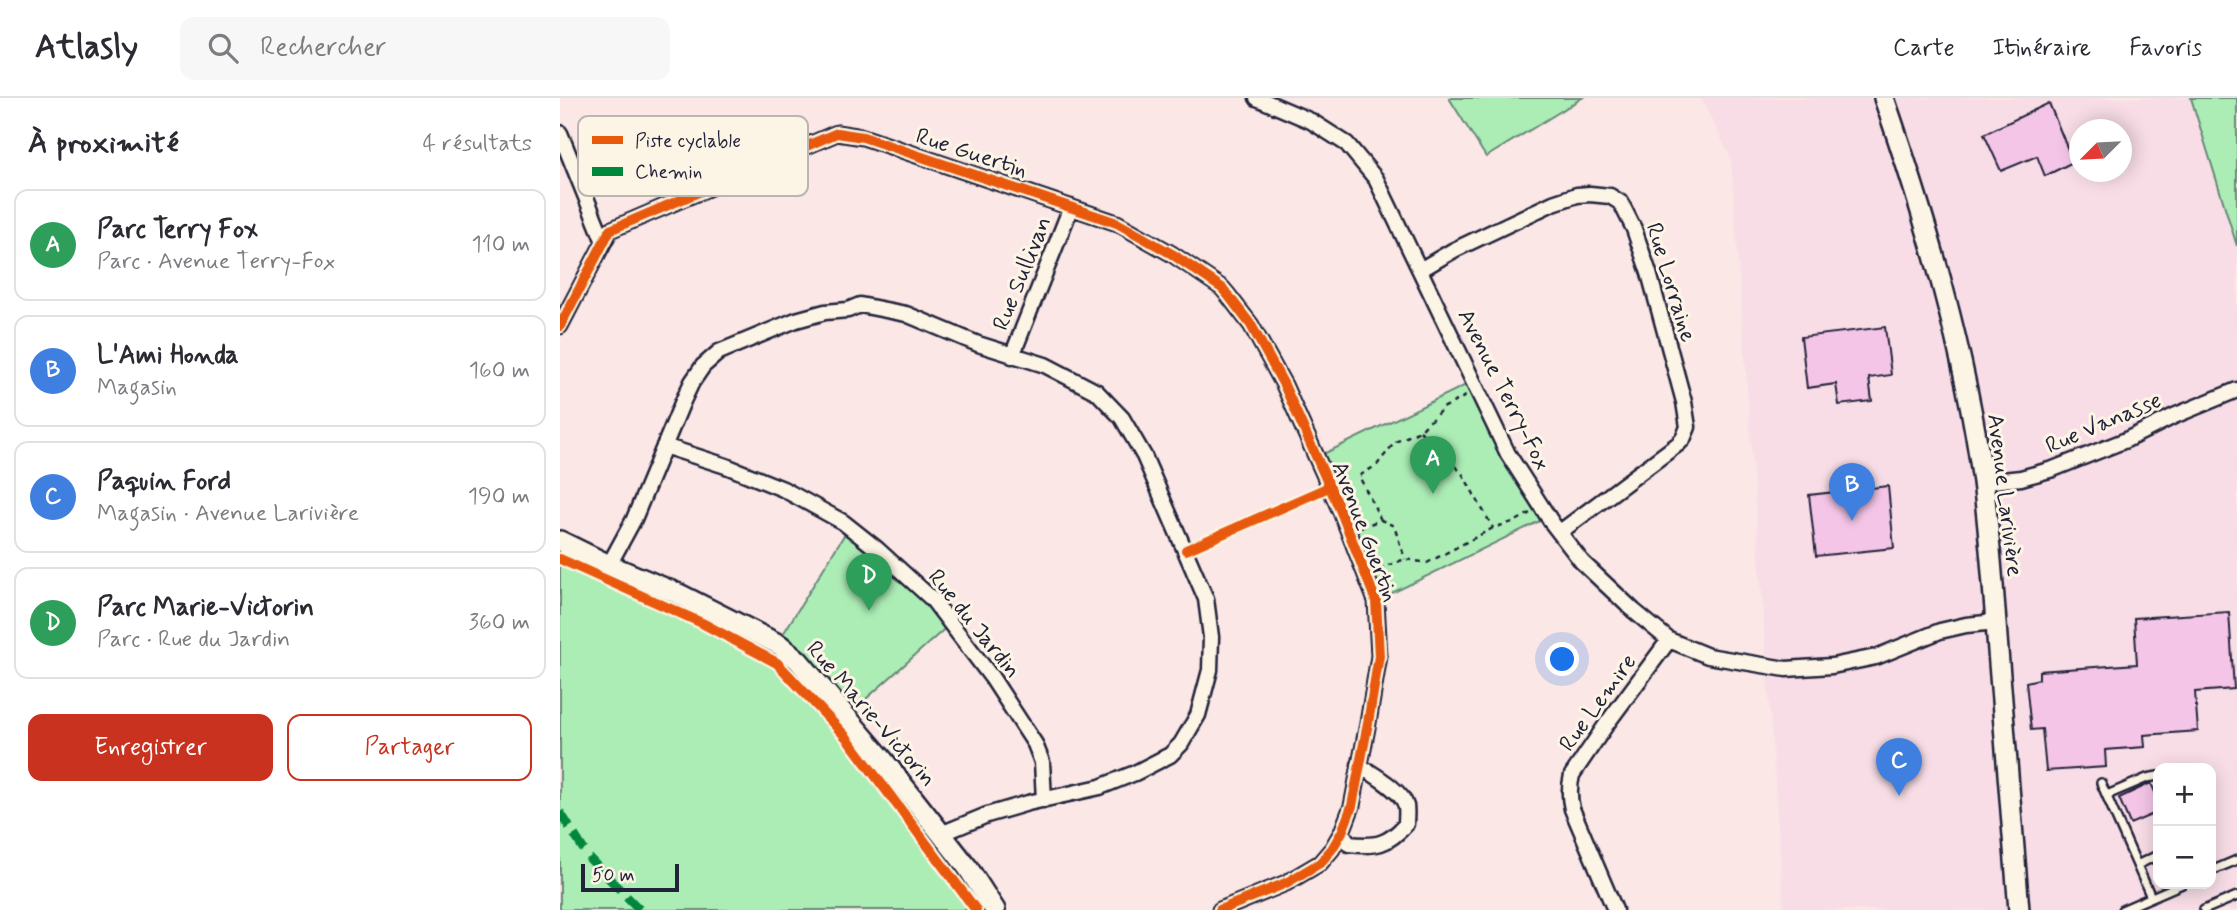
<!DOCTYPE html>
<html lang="fr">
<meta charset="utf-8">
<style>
:root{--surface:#fff;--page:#f7f7f7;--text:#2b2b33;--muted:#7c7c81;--line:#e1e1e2;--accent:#c8321e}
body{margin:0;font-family:Mynerve,sans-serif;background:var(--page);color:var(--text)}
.controls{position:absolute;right:21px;bottom:21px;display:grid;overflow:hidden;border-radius:14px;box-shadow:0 4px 18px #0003}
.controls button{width:63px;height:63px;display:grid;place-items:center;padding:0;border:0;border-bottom:2px solid var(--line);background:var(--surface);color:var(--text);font:35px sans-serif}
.compass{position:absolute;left:1509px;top:21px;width:63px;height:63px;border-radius:50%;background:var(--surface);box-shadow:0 4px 18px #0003;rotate:246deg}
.scale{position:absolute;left:21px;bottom:18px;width:98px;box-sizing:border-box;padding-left:7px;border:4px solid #22223b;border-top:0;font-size:19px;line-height:24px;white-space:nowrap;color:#22223b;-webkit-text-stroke:5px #fcf5e5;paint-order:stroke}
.you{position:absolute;left:1003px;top:562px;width:24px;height:24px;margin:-18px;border:5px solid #fff;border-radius:50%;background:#1a73e8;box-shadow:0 0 0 10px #1a73e833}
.badge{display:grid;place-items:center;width:46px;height:46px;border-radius:50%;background:var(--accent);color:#fff;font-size:23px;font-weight:700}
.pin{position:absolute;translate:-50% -58px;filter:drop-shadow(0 2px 4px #0008)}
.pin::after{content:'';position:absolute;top:37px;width:24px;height:21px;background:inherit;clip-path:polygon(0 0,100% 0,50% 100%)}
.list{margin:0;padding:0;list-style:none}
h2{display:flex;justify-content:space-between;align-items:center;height:91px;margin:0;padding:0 28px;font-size:30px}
h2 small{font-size:23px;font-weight:400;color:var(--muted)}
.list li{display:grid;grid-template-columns:46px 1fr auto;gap:21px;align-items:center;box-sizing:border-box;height:112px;margin:0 14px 14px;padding:0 14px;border:2px solid var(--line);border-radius:14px}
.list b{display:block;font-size:26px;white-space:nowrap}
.list p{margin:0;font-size:23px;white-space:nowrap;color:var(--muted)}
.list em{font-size:23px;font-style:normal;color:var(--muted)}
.actions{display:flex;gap:14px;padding:21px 28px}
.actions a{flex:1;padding:16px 0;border:2px solid var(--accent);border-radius:14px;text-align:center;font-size:24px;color:var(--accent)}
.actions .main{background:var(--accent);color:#fff}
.icon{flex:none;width:38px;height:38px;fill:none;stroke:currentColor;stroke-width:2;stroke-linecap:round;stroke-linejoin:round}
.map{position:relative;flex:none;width:1677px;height:812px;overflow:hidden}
header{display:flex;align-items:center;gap:42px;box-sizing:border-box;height:98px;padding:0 35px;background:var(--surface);border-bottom:2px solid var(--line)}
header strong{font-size:33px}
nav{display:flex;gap:38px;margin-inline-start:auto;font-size:24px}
.search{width:490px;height:63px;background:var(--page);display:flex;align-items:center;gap:18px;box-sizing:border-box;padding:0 24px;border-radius:14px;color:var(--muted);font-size:26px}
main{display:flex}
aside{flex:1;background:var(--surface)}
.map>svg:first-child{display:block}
.built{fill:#f8dde6;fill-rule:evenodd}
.green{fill:#acedb6;stroke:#678878;stroke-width:2}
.building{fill:#f4c5e7;stroke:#22223b;stroke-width:2}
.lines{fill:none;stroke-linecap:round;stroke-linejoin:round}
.lane-casing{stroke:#22223b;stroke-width:12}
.street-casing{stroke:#22223b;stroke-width:19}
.secondary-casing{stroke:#22223b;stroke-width:24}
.path{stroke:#22223b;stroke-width:2.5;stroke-dasharray:5 5;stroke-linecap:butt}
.lane{stroke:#fcf5e5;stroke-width:7}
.street{stroke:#fcf5e5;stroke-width:14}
.secondary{stroke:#fcf5e5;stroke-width:19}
.quiet{stroke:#00873e;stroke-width:9;stroke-dasharray:18 9;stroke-linecap:butt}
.cycleway-casing{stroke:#fcf5e5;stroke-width:15}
.cycleway{stroke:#e8590c;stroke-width:10}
.labels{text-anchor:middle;stroke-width:6;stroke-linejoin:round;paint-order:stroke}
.street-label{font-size:23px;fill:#22223b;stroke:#fcf5e5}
.key{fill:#fcf5e5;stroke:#bbb6b2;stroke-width:2}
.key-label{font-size:19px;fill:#22223b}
</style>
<header>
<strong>Atlasly</strong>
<div class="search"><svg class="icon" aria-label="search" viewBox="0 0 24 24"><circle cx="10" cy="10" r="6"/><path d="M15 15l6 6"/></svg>Rechercher</div>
<nav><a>Carte</a><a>Itinéraire</a><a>Favoris</a></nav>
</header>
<main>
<aside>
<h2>À proximité<small>4 résultats</small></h2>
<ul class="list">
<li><span class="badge" style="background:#2e9e5b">A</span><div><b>Parc Terry Fox</b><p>Parc · Avenue Terry-Fox</p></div><em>110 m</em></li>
<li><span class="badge" style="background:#3f7fe0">B</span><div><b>L'Ami Honda</b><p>Magasin</p></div><em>160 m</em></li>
<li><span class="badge" style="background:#3f7fe0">C</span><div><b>Paquin Ford</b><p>Magasin · Avenue Larivière</p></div><em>190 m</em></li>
<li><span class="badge" style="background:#2e9e5b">D</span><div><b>Parc Marie-Victorin</b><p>Parc · Rue du Jardin</p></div><em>360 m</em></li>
</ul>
<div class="actions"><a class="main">Enregistrer</a><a>Partager</a></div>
</aside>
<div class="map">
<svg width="1677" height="812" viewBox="0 0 1677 812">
<rect width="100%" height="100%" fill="#fae7e6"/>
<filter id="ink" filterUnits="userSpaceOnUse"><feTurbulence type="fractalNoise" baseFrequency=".0143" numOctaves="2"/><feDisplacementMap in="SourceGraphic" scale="14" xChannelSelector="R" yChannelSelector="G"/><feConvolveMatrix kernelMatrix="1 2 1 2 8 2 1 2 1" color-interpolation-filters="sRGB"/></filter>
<g filter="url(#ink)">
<path class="built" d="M1141 0H1631L1677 148V812H1224L1171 60ZM1520 32H1562V74H1520ZM1598 670H1651V786H1598Z"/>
<path class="green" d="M889 0H1022L926 59Z
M1631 0H1677V148Z
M914 283 988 419 816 503 755 360Z
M289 429 390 526 287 618 435 812H0V443L217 546Z"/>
<path class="building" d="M1489 5 1513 64 1485 78 1477 58 1441 73 1424 36Z
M1325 229 1331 277 1309 280 1312 303 1279 307 1276 286 1247 290 1241 239Z
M1328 388 1334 450 1256 458 1249 397Z
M1669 514 1674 591 1635 594 1638 633 1584 637 1585 649 1545 652 1546 669 1486 673 1482 631 1471 632 1466 584 1479 581V573L1577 566 1574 520Z
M1591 685 1598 701V714L1570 726 1559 700Z"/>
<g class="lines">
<defs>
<path id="lane" d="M1541 685 1591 799
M1547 697 1587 680 1598 678
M1577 767 1598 757
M1651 773 1677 762
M1562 812 1622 786
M1644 812 1677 798"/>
<path id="street" d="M697 0 751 23 787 46 816 81 948 356 992 425 1022 464 1074 513 1109 542 1148 558 1226 571 1272 568 1316 559 1380 533 1406 527 1436 524
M0 35 44 144
M860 172 894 152 993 105 1017 97 1030 96 1050 98 1061 105 1074 131 1089 175 1124 304 1128 329 1123 341 1118 346 1000 434
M0 228 50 132 277 35 303 39 557 125 612 156 662 190 668 197 691 227 724 287 781 414 816 503 819 558 808 625 792 708 782 734 772 751 760 765 726 785 660 812
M452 258 511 109
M104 348 166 368 223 391 283 424 317 451 372 501 432 580 475 646 482 664 484 702
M1423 384 1461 380 1493 371 1566 342 1614 318 1677 292
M49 467 74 421 123 303 132 284 143 268 159 254 236 222 265 214 288 212 300 207 346 216 418 246 485 267 537 294 562 320 584 358 646 501 651 539 650 572 638 617 621 646 610 657 575 675 540 689 468 705 427 717 381 736
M782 734 789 746C816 749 828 747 846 726 846 720 847 714 846 708 842 692 812 676 799 667
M1055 812 1012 711C1009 699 1009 689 1012 677L1048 624 1109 542"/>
<path id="secondary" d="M1324 0C1367 125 1405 253 1423 384 1430 440 1434 497 1438 553 1445 639 1452 726 1459 812
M0 443 49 467 119 496 220 547 238 562 324 663 408 770 435 812"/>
</defs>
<use href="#lane" class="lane-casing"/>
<use href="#street" class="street-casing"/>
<use href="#secondary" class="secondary-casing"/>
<path class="path" d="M860 333 902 375 933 430
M821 422 799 378 817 367 835 344 860 333 883 310 906 298
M801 429 821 422 834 428 845 461
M819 471 845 461 867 465 933 430 956 423 970 415"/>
<use href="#lane" class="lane"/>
<use href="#street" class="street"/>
<use href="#secondary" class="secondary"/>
<path class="quiet" d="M0 714 29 760 80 812"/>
<defs>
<path id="cycleway" d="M0 228 50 132 277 35 303 39 557 125 612 156 662 190 668 197 691 227 724 287 781 414 816 503 819 558 808 625 792 708 782 734 772 751 760 765 726 785 660 812
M626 452 769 389
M0 461 142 525 217 565 287 640 416 812"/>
</defs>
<use href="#cycleway" class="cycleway-casing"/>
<use href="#cycleway" class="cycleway"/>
</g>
</g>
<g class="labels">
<g class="street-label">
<text transform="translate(412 54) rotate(18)" y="8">Rue Guertin</text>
<text transform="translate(461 175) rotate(-68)" y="8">Rue Sullivan</text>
<text transform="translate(1112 184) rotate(73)" y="8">Rue Lorraine</text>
<text transform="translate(945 291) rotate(63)" y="8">Avenue Terry-Fox</text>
<text transform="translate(1543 324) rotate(-23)" y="8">Rue Vanasse</text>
<text transform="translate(1446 397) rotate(83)" y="8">Avenue Larivière</text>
<text transform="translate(806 433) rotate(69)" y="8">Avenue Guertin</text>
<text transform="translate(415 525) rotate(51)" y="8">Rue du Jardin</text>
<text transform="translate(1037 604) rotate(-54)" y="8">Rue Lemire</text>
<text transform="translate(312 615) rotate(49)" y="8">Rue Marie-Victorin</text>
</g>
</g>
<rect x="18" y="18" width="230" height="80" rx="10" class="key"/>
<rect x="32" y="38" width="31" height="8" fill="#e8590c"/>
<rect x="32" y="69" width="31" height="9" fill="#00873e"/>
<g class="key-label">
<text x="75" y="49">Piste cyclable</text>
<text x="75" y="80">Chemin</text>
</g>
</svg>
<div class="controls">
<button>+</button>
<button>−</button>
</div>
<svg class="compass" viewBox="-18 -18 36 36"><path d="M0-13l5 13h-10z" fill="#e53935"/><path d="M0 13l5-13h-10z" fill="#7c7c81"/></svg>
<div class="scale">50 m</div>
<div class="you"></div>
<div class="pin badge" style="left:873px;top:396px;background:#2e9e5b">A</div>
<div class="pin badge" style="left:1292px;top:423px;background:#3f7fe0">B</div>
<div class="pin badge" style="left:1339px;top:698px;background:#3f7fe0">C</div>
<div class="pin badge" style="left:309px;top:513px;background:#2e9e5b">D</div>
</div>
</main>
